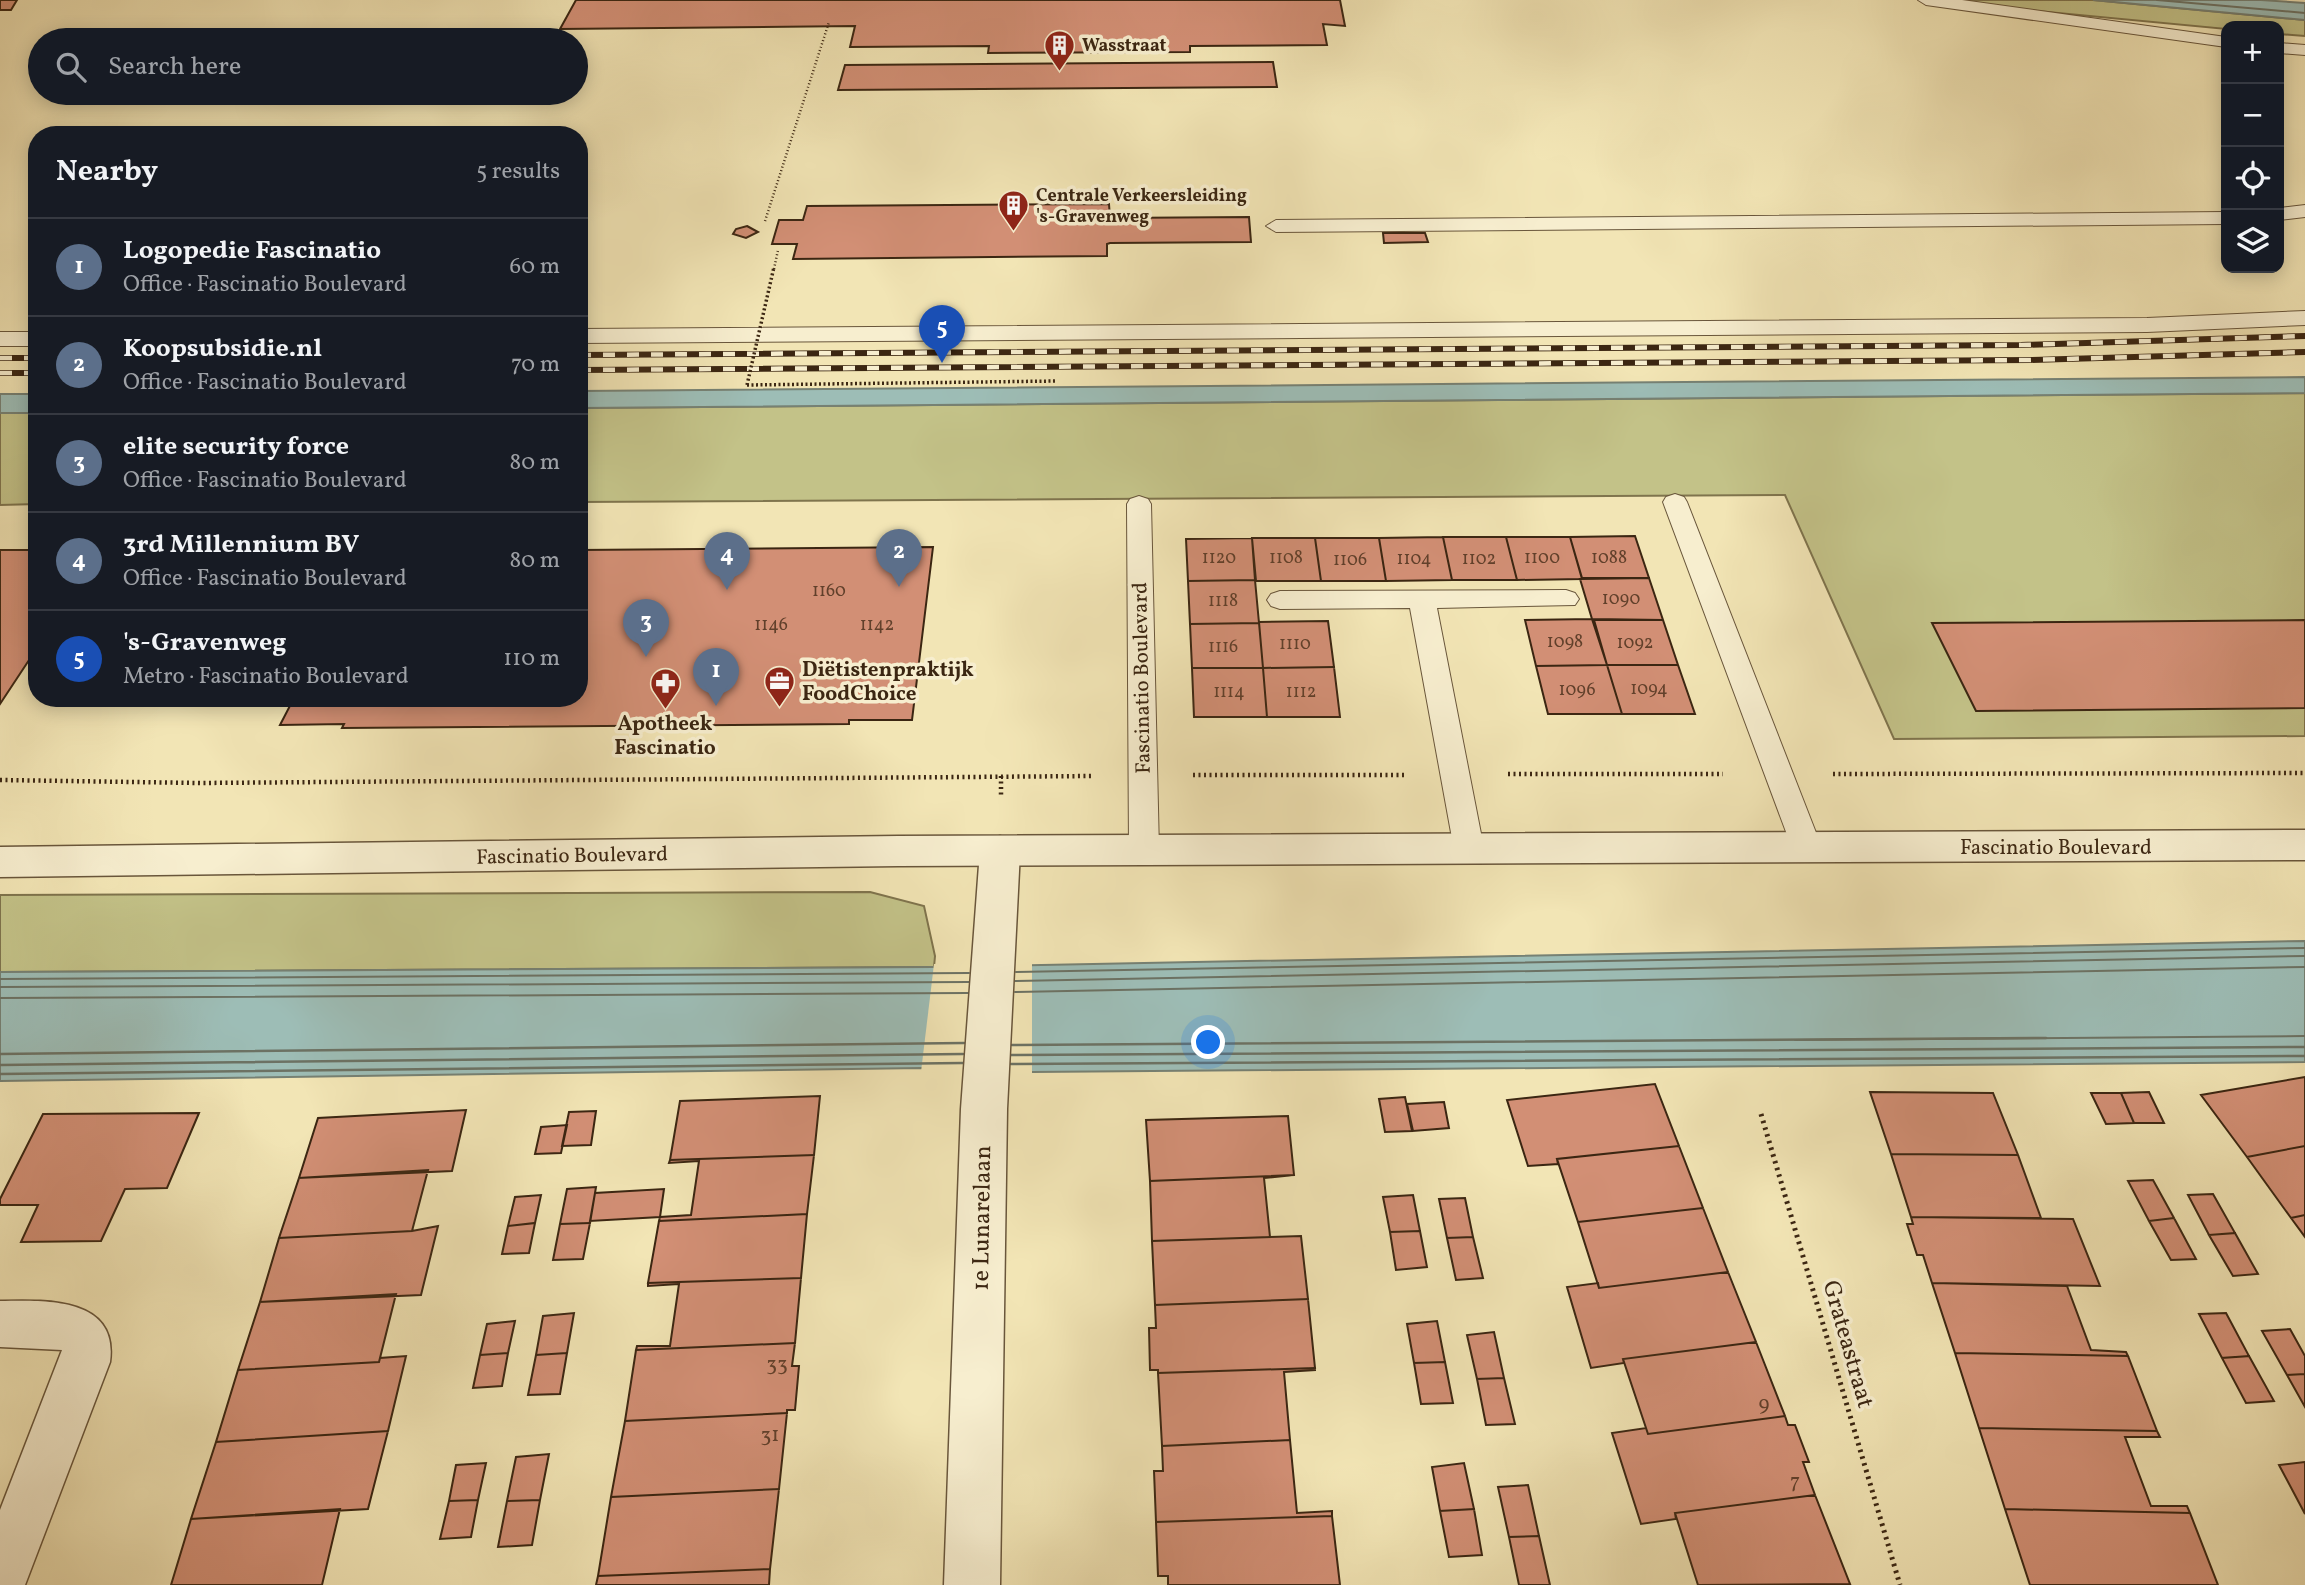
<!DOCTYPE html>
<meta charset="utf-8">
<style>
:root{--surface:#171b24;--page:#242831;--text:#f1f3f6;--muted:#9ea1a6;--line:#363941;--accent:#7c3aed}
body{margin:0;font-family:Vollkorn,serif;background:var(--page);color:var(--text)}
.controls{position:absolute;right:21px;top:21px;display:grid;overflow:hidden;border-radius:14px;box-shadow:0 4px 18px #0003}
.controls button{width:63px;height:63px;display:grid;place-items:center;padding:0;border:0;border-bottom:2px solid var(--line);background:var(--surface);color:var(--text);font:35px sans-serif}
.you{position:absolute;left:1209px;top:1043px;width:24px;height:24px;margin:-18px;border:5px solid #fff;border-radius:50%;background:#1a73e8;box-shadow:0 0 0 10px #1a73e833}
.badge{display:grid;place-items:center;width:46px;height:46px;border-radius:50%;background:var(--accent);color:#fff;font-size:23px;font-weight:700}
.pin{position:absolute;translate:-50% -58px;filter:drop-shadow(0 2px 4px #0008)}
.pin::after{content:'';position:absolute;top:37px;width:24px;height:21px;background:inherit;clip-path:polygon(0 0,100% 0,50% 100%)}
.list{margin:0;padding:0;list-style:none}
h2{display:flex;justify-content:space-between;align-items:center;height:91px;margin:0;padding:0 28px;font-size:30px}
h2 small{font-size:23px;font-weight:400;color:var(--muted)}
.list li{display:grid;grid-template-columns:46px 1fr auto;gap:21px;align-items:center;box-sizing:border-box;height:98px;padding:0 28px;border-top:2px solid var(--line)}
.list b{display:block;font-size:26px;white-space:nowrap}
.list p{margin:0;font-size:23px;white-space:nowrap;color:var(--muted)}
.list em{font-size:23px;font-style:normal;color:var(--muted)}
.icon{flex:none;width:38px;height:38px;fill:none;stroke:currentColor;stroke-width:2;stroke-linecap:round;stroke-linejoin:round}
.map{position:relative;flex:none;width:2305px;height:1585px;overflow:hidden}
.search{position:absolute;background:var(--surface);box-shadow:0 4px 18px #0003;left:28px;top:28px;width:560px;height:77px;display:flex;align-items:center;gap:18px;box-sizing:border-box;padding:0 24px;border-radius:38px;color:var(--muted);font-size:26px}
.panel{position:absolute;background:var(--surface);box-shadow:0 4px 18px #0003;left:28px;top:126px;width:560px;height:581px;border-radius:28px}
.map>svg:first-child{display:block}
.green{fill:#c3c288;stroke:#7f744d;stroke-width:2}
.water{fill:#9dbdb6;stroke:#768174;stroke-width:2}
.pier{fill:#f2e5b5}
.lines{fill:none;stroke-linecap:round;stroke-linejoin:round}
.shore-far1{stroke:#6c7264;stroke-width:2}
.shore{stroke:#6c7264;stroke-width:2.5}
.building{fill:#d28f75;stroke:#3b2612;stroke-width:2}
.service-casing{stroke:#69563b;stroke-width:2}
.minor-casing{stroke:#69563b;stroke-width:3}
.tertiary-casing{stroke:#69563b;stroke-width:3}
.path-far3{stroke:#3b2612;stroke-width:2.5;stroke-dasharray:1 2.5;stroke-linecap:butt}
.path-far2{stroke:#3b2612;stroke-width:3.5;stroke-dasharray:2 2.5;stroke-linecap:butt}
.path-far1{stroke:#3b2612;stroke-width:4.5;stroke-dasharray:2 3.5;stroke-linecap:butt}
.path{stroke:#3b2612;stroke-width:5;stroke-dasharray:2.5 4.5;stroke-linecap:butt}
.service{fill:#f7eecf;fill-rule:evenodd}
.minor{fill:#f7eecf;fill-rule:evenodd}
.tertiary{fill:#f7eecf;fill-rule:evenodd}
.rail-casing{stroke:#3b2612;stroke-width:6}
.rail{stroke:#f7eecf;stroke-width:4.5;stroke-dasharray:12;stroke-linecap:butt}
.path-bridge-far1{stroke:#3b2612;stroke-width:2.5;stroke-dasharray:1 2.5;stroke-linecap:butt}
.path-bridge{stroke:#3b2612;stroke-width:3.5;stroke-dasharray:2 2.5;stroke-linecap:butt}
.labels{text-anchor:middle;stroke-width:7;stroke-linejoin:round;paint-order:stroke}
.far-poi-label{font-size:18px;font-weight:bold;fill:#3b2612;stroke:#f7eecf;text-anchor:start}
.number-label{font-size:18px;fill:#61402b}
.poi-label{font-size:21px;font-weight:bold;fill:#3b2612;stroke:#f7eecf;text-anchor:start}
.street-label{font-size:21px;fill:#3b2612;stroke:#f7eecf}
.near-number-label{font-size:21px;fill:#61402b}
.near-street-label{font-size:24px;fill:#3b2612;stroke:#f7eecf}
</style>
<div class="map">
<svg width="2305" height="1585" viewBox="0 0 2305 1585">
<rect width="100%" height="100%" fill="#f2e5b5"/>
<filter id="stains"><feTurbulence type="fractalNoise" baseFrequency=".00286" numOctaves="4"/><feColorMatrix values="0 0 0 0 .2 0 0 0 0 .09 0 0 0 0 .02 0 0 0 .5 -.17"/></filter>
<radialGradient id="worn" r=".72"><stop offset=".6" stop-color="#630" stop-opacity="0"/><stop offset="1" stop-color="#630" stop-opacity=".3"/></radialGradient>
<path class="green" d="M1922 0H2093L2305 20V36L2279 34V26H2226V29Z
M2305 393V736L1894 739 1785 495 579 502V408Z
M0 413H37V504L0 505Z
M870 892 924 906 935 956 934 967 0 972V895Z"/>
<path class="water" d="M2093 0H2261L2305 3V20Z
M2305 377V393L579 408V391Z
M0 394H37V413H0Z
M2305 941V1062L1032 1072 922 1068 0 1081V972L934 967Z"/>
<path class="pier" d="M1032 962V1075L921 1072 934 964Z"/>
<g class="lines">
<path class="shore-far1" d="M2157 0 2305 13
M1016 972 2305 948
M0 979 969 973
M1015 981 2305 956
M0 987 969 982
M1015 992 2305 967
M0 998 968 993
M1795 1040 2305 1036"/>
<path class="shore" d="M1012 1045 2046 1038
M0 1054 964 1043
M1011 1055 2305 1047
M1011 1064 2305 1056
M0 1065 963 1054
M0 1074 963 1063"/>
</g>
<path class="building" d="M0 0H17L11 10H0Z
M576 0H1340L1345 26 1323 24 1327 45 1190 46V52L988 53 989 46 850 47 855 26 560 29Z
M1273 62 1277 87 838 90 845 65Z
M1109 204 1110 218 1249 217 1251 242 1110 243 1107 244V256L793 259 797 244H772L779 220H803L807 206Z
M747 226 758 232 746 238 733 234 736 229Z
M1383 233H1425L1428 242 1384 243Z
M1635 536 1649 578H1582L1570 537Z
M1443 537H1506L1517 580H1452Z
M1443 537 1452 580 1386 581 1379 538Z
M1506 537H1570L1582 579 1517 580Z
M1252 538H1315L1321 581H1256Z
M1252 538 1255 580 1188 581 1186 539Z
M1315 538H1379L1386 581H1321Z
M933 547 912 720H849V724L342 728 344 724 280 725 294 698H579V550Z
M0 550H37V648L0 704Z
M1649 578 1663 620 1592 619 1580 579Z
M1255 580 1259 623 1190 624 1188 581Z
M1592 619 1607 665 1536 666 1525 620Z
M1594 620H1663L1678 665H1607Z
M2305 620V708L1976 711 1932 623Z
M1328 621 1334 667 1263 668 1259 622Z
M1259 623 1263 668H1192L1190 624Z
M1607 665 1622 714H1548L1536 666Z
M1607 665H1678L1695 714H1622Z
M1334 667 1340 717H1267L1263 668Z
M1192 668H1263L1267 717H1194Z
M2305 1077V1146L2247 1157 2201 1095Z
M1655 1084 1679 1146 1557 1159 1558 1164 1528 1166 1507 1100Z
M1870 1092 1993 1093 2018 1155 1891 1154Z
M2149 1092 2164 1123H2134L2121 1093Z
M2091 1093H2121L2134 1123 2106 1124Z
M820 1096 814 1155 670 1160 680 1101Z
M1405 1097 1412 1131 1385 1132 1379 1099Z
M1444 1102 1449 1128 1413 1131 1407 1104Z
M466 1110 452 1171 299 1178 318 1118Z
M596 1111 591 1145 562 1146 569 1112Z
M199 1113 167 1188 125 1189 101 1241 21 1242 38 1205H0V1199L43 1114Z
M1288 1116 1294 1175 1150 1181 1146 1120Z
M567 1125 561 1153 535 1154 541 1127Z
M1679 1146 1703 1208 1578 1222 1557 1159Z
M2305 1146V1215L2291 1218 2247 1157Z
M1891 1154 2018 1155 2041 1218 1911 1217Z
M814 1155 807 1214 659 1221 660 1217 691 1215 699 1161 669 1163 670 1160Z
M428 1170 412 1231 279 1238 299 1178Z
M1294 1175 1264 1178 1270 1237 1152 1241 1150 1181Z
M2153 1180 2174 1218 2149 1221 2128 1181Z
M596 1187 590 1223 560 1224 567 1189Z
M664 1189 660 1217 590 1221 595 1193Z
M2213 1194 2235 1233 2209 1235 2188 1195Z
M541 1195 535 1223 508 1226 515 1197Z
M1413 1195 1420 1231 1390 1232 1383 1197Z
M1465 1198 1473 1237 1447 1238 1439 1199Z
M1703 1208 1728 1272 1599 1288 1578 1222Z
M807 1214 801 1278 648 1283 659 1221Z
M2305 1215V1237L2291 1218Z
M1911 1217 2073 1219 2100 1286 1932 1283 1923 1255H1917L1907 1224H1913Z
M2174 1218 2196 1259 2171 1260 2149 1221Z
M535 1223 529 1253 502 1254 508 1226Z
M590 1223 583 1259 553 1260 560 1224Z
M438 1226 421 1295 260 1302 279 1238 412 1231Z
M1420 1231 1427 1267 1396 1270 1390 1232Z
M2235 1233 2258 1274 2233 1276 2209 1235Z
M1301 1236 1308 1299 1155 1305 1152 1241Z
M1473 1237 1483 1278 1456 1280 1447 1238Z
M1728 1272 1756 1342 1623 1359 1624 1363 1591 1368 1567 1287 1598 1283 1599 1288Z
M801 1278 795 1343 636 1350 637 1346H670L679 1284 648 1286V1283Z
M1932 1283 2067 1286 2091 1350 2126 1352 2128 1356 1955 1353Z
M396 1294 379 1362 238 1370 260 1302Z
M1308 1299 1315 1368 1158 1373V1370H1150L1149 1328H1156L1155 1305Z
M574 1313 567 1353 536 1355 543 1316Z
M2226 1313 2249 1356 2222 1358 2199 1314Z
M515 1321 508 1353 480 1355 487 1324Z
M1437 1321 1445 1362 1414 1363 1407 1324Z
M2290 1329 2305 1356V1374L2287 1375 2262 1331Z
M1494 1332 1504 1378 1477 1379 1467 1335Z
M1756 1342 1785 1416 1648 1434 1623 1359Z
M795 1343 792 1366H799L795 1410H787V1413L625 1421 636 1350Z
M508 1353 502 1386 473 1388 480 1355Z
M567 1353 560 1394 528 1395 536 1355Z
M1955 1353 2128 1356 2157 1431 1979 1428Z
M406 1356 388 1431 216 1442 238 1370 379 1362 380 1358Z
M2249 1356 2274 1401 2246 1403 2222 1358Z
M1445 1362 1453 1403 1421 1404 1414 1363Z
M1315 1368V1370L1284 1372 1290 1440 1162 1446 1158 1373Z
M2305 1374V1407L2287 1375Z
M1504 1378 1515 1424 1486 1425 1477 1379Z
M787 1413 779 1489 611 1497 625 1421Z
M1785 1416 1788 1425H1795L1809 1462H1803L1815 1495 1675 1513 1676 1519 1641 1524 1612 1433 1646 1428 1648 1434Z
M1979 1428 2157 1431 2160 1437H2125L2151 1506H2187L2190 1513 2005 1509Z
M388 1431 368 1509 191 1519 216 1442Z
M1290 1440 1297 1513 1332 1511V1516L1156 1522 1154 1471H1163L1162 1446Z
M549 1454 540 1500 507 1501 516 1457Z
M2305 1462V1514L2279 1465Z
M486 1463 478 1500 449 1501 456 1465Z
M1464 1463 1474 1509 1440 1511 1432 1467Z
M1528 1485 1539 1536 1509 1537 1498 1487Z
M779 1489 770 1569 598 1576 611 1497Z
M1815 1495 1850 1584 1698 1585 1675 1513Z
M478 1500 471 1537 440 1539 449 1501Z
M540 1500 532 1545 498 1547 507 1501Z
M340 1509 322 1585H171L191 1519Z
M1474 1509 1482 1555 1449 1557 1440 1511Z
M2005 1509 2190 1513 2218 1585H2030Z
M1332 1516 1340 1585H1168V1576H1158L1156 1522Z
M1539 1536 1550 1585H1519L1509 1537Z
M770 1569 769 1585H596L598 1576Z"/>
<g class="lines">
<defs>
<path id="service" d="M1918 0H1962L2226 37V47L1926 5Z
M2279 43 2305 45V55L2279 53Z
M2305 205V217L2279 220V208Z
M2226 212V224L1276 232 1266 226 1276 220Z
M2305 311V325L2147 332 579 343V329L2147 318Z
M0 332H37V346H0Z
M1675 494 1684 497 1687 502 1822 848 1818 856 1807 859 1796 856 1792 848 1663 502 1666 497Z
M1139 496 1148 499 1151 504 1159 851 1155 859 1144 862 1133 859 1129 851 1127 504 1130 499Z
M1566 590 1575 593 1579 599 1575 605 1437 608 1484 849 1480 857 1469 860 1458 857 1454 849 1410 608 1280 609 1271 606 1267 600 1271 594 1280 591Z"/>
<path id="minor" d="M1000 836 1014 841 1020 851 1007 1109 1000 1585H944L961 1109 980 851 986 841Z
M0 1301C46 1300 119 1297 110 1362L25 1585H0V1510L62 1350 0 1347Z"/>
<path id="tertiary" d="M2305 830V860L898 866 0 877V847L898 836Z"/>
</defs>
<use href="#service" class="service-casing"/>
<use href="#minor" class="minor-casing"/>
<use href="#tertiary" class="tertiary-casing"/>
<path class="path-far3" d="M765 221 829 22"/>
<path class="path-far2" d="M747 385 1057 381"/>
<path class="path-far1" d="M1508 774H1723
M1833 774 2305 773
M1193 775H1405
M1001 776V798
M0 780 200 783 1093 776"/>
<path class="path" d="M1761 1114 1900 1585"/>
<use href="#service" class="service"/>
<use href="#minor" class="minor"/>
<use href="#tertiary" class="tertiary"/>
<defs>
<path id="rail" d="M579 355 2021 345 2305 336
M0 358H37
M579 370 2029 360 2305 352
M0 373H37"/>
</defs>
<use href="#rail" class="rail-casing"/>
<use href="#rail" class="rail"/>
<path class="path-bridge-far1" d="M774 269 778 250"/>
<path class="path-bridge" d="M747 385 774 267"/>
</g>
<defs>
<symbol id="building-pin" viewBox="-11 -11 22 30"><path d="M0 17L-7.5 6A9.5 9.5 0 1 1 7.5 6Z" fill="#8f2418" stroke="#f7eecf"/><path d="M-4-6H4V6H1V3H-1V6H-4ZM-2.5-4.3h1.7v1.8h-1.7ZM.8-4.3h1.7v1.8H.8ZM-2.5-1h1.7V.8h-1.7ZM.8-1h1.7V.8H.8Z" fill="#fff"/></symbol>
<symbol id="office-pin" viewBox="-11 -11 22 30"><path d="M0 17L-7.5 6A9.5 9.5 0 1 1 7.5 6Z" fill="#8f2418" stroke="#f7eecf"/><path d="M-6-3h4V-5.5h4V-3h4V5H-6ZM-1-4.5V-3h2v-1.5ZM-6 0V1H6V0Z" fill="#fff"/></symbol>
<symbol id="pharmacy-pin" viewBox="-11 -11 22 30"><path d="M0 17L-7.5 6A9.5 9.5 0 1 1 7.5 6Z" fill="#8f2418" stroke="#f7eecf"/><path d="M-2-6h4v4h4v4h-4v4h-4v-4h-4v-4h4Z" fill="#fff"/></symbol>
</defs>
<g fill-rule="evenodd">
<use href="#building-pin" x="1042" y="28" width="35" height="47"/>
<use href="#building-pin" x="996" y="188" width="35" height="47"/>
<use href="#office-pin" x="762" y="664" width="35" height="47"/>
<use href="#pharmacy-pin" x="648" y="666" width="35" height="47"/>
</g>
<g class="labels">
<g class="far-poi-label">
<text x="1082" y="51">Wasstraat</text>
<text x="1036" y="201">Centrale Verkeersleiding<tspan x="1036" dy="21">'s-Gravenweg</tspan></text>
</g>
<g class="number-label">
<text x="1219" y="563">1120</text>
<text x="1286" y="563">1108</text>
<text x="1542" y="563">1100</text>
<text x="1609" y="563">1088</text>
<text x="1414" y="564">1104</text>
<text x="1479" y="564">1102</text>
<text x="1350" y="565">1106</text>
<text x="829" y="596">1160</text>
<text x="1621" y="604">1090</text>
<text x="1223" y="606">1118</text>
<text x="771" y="630">1146</text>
<text x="877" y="630">1142</text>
<text x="1565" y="647">1098</text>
<text x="1635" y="648">1092</text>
<text x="1295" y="649">1110</text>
<text x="1223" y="652">1116</text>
<text x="1649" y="694">1094</text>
<text x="1577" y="695">1096</text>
<text x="1229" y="697">1114</text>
<text x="1301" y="697">1112</text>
</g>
<g class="poi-label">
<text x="802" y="676">Diëtistenpraktijk<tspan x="802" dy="24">FoodChoice</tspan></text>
<text x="665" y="730" text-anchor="middle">Apotheek<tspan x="665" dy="24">Fascinatio</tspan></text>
</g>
<g class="street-label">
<text transform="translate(1141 678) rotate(-91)" y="7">Fascinatio Boulevard</text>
<text x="2056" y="854">Fascinatio Boulevard</text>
<text transform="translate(572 855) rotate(-1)" y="7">Fascinatio Boulevard</text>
</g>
<g class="near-number-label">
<text x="777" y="1370">33</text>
<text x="1764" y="1410">9</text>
<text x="770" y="1441">31</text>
<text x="1795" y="1488">7</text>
</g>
<g class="near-street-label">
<text transform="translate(981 1218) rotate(-89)" y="8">1e Lunarelaan</text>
<text transform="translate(1849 1344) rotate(74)" y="8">Grateastraat</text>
</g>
</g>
<rect width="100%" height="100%" filter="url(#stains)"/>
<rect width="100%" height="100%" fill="url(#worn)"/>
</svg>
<div class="controls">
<button>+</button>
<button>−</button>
<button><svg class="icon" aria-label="locate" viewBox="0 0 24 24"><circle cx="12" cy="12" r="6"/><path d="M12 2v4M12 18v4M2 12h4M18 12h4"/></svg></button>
<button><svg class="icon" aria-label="layers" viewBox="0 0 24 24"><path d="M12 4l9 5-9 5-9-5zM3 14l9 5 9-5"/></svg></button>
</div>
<div class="you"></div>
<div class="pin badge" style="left:716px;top:706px;background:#5c6f8a">1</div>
<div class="pin badge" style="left:899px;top:587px;background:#5c6f8a">2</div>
<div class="pin badge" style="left:646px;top:657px;background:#5c6f8a">3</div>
<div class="pin badge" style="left:727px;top:590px;background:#5c6f8a">4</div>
<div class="pin badge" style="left:942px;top:363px;background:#1a4fb4">5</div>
<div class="search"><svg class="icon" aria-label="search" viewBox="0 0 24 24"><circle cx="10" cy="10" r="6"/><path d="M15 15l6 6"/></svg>Search here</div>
<section class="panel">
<h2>Nearby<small>5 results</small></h2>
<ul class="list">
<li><span class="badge" style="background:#5c6f8a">1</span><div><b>Logopedie Fascinatio</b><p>Office · Fascinatio Boulevard</p></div><em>60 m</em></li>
<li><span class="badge" style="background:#5c6f8a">2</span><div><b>Koopsubsidie.nl</b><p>Office · Fascinatio Boulevard</p></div><em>70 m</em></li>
<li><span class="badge" style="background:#5c6f8a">3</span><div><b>elite security force</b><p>Office · Fascinatio Boulevard</p></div><em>80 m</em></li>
<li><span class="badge" style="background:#5c6f8a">4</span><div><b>3rd Millennium BV</b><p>Office · Fascinatio Boulevard</p></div><em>80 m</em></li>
<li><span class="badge" style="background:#1a4fb4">5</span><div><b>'s-Gravenweg</b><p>Metro · Fascinatio Boulevard</p></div><em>110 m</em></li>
</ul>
</section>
</div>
